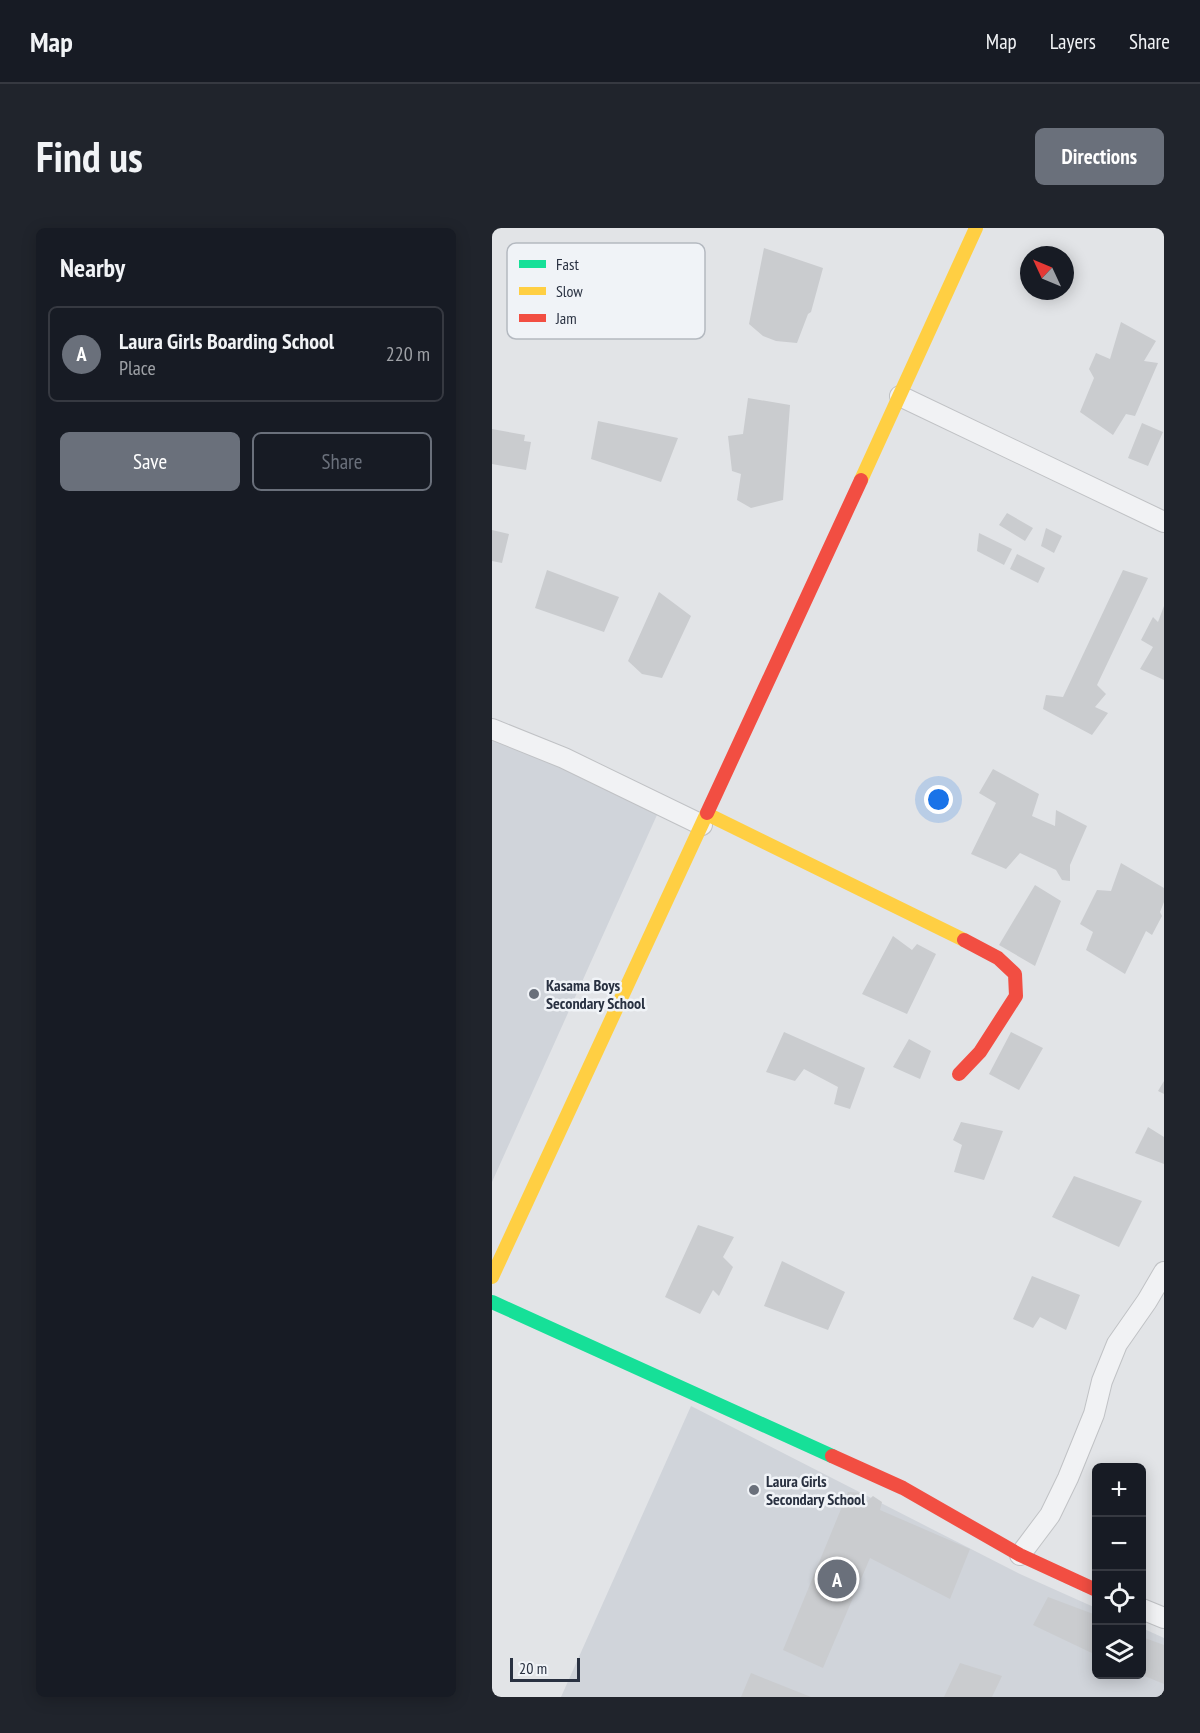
<!DOCTYPE html>
<meta charset="utf-8">
<style>
:root{--surface:#171b24;--page:#20242c;--text:#f1f3f6;--muted:#9ea1a6;--line:#363941;--accent:#6a707b}
body{margin:0;font-family:"PT Sans Narrow",sans-serif;background:var(--page);color:var(--text)}
.controls{position:absolute;right:18px;bottom:18px;display:grid;overflow:hidden;border-radius:9px;box-shadow:0 3px 15px #0003}
.controls button{width:54px;height:54px;display:grid;place-items:center;padding:0;border:0;border-bottom:2px solid var(--line);background:var(--surface);color:var(--text);font:30px sans-serif}
.compass{position:absolute;left:528px;top:18px;width:54px;height:54px;border-radius:50%;background:var(--surface);box-shadow:0 3px 15px #0003;rotate:314deg}
.scale{position:absolute;left:18px;bottom:15px;width:70px;box-sizing:border-box;padding-left:6px;border:3px solid #293141;border-top:0;font-size:16px;line-height:21px;white-space:nowrap;color:#293141;-webkit-text-stroke:4px #f0f3f7;paint-order:stroke}
.you{position:absolute;left:447px;top:572px;width:21px;height:21px;margin:-15px;border:4px solid #fff;border-radius:50%;background:#1a73e8;box-shadow:0 0 0 9px #1a73e833}
.badge{display:grid;place-items:center;width:39px;height:39px;border-radius:50%;background:var(--accent);color:#fff;font-size:20px;font-weight:700}
.pin{position:absolute;translate:-50% -50%;border:3px solid #fff;box-shadow:0 2px 6px #0006}
.list{margin:0;padding:0;list-style:none}
h2{display:flex;justify-content:space-between;align-items:center;height:78px;margin:0;padding:0 24px;font-size:26px}
h2 small{font-size:20px;font-weight:400;color:var(--muted)}
.list li{display:grid;grid-template-columns:39px 1fr auto;gap:18px;align-items:center;box-sizing:border-box;height:96px;margin:0 12px 12px;padding:0 12px;border:2px solid var(--line);border-radius:9px}
.list b{display:block;font-size:22px;white-space:nowrap}
.list p{margin:0;font-size:20px;white-space:nowrap;color:var(--muted)}
.list em{font-size:20px;font-style:normal;color:var(--muted)}
.actions{display:flex;gap:12px;padding:18px 24px}
.actions a{flex:1;padding:14px 0;border:2px solid var(--accent);border-radius:9px;text-align:center;font-size:21px;color:var(--accent)}
.actions .main{background:var(--accent);color:#fff}
.icon{flex:none;width:33px;height:33px;fill:none;stroke:currentColor;stroke-width:2;stroke-linecap:round;stroke-linejoin:round}
.map{position:relative;flex:none;width:672px;height:1469px;overflow:hidden;border-radius:9px}
header{display:flex;align-items:center;gap:36px;box-sizing:border-box;height:84px;padding:0 30px;background:var(--surface);border-bottom:2px solid var(--line)}
header strong{font-size:28px}
nav{display:flex;gap:33px;margin-inline-start:auto;font-size:21px}
.intro{display:flex;align-items:center;justify-content:space-between;box-sizing:border-box;height:144px;padding:0 36px}
h1{margin:0;font-size:42px}
.button{padding:15px 27px;border-radius:9px;background:var(--accent);color:#fff;font-size:21px;font-weight:700}
main{display:flex;gap:36px;padding:0 36px}
aside{flex:1;background:var(--surface);border-radius:9px;box-shadow:0 3px 15px #0003}
.map>svg:first-child{display:block}
.built{fill:#d0d4da}
.building{fill:#cacccf}
.lines{fill:none;stroke-linecap:round;stroke-linejoin:round}
.street-casing{stroke:#c0c2c5;stroke-width:22}
.street{stroke:#f1f2f4;stroke-width:20}
.fast{stroke:#16e098;stroke-width:14}
.slow{stroke:#ffcf43;stroke-width:14}
.jam{stroke:#f24e42;stroke-width:14}
.poi-dot{fill:#6a707b;stroke:#f0f3f7;stroke-width:2}
.labels{text-anchor:middle;stroke-width:5;stroke-linejoin:round;paint-order:stroke}
.poi-label{font-size:16px;font-weight:bold;fill:#293141;stroke:#f0f3f7;text-anchor:start}
.key{fill:#f0f3f7;stroke:#b4b9c0;stroke-width:1.5}
.key-label{font-size:16px;fill:#293141}
</style>
<header>
<strong>Map</strong>
<nav><a>Map</a><a>Layers</a><a>Share</a></nav>
</header>
<div class="intro"><h1>Find us</h1><a class="button">Directions</a></div>
<main>
<aside>
<h2>Nearby<small></small></h2>
<ul class="list">
<li><span class="badge">A</span><div><b>Laura Girls Boarding School</b><p>Place</p></div><em>220 m</em></li>
</ul>
<div class="actions"><a class="main">Save</a><a>Share</a></div>
</aside>
<div class="map">
<svg width="672" height="1469" viewBox="0 0 672 1469">
<rect width="100%" height="100%" fill="#e2e4e7"/>
<path class="built" d="M0 508 169 578 0 954Z
M199 1178 528 1346 604 1380V1446H650V1400L672 1410V1469H69Z"/>
<path class="building" d="M272 20 331 40 319 84 316 86 305 115 284 113 271 108 257 96Z
M629 94 664 113 652 133 666 135 643 188 634 186 621 207 588 184 602 150 597 141 604 125 618 131Z
M256 170 298 177 291 272 259 280 245 272 249 246 240 243 236 208 251 206Z
M106 193 186 210 169 254 99 231Z
M650 195 671 204 656 238 636 230Z
M0 201 33 207 32 213 39 214 34 242 0 236Z
M515 285 541 300 533 313 507 297Z
M554 300 570 308 562 325 549 318Z
M0 302 17 306 10 335 0 333Z
M487 305 520 321 512 337 485 323Z
M525 326 553 340 546 355 518 341Z
M55 342 127 369 112 404 43 380Z
M631 342 656 350 605 457 614 466 603 479 616 485 600 507 551 481 554 467 571 469Z
M167 364 199 388 170 450 150 446 136 433Z
M672 378V452L648 441 661 419 649 412 661 389 666 394Z
M501 541 547 566 540 588 563 598 564 582 595 598 578 637V653L570 652 564 642 528 625 514 641 479 626 504 575 487 565Z
M629 635 672 660V674L668 684 670 688 660 707 654 703 633 746 594 722 601 704 588 696 605 662 619 663Z
M543 657 569 673 543 738 507 717Z
M401 708 420 722 425 716 444 726 415 786 370 766Z
M292 804 373 840 358 881 342 876 346 859 312 841 303 853 274 844Z
M519 804 551 820 527 862 497 846Z
M417 811 439 823 428 851 401 839Z
M672 853V866L666 863Z
M469 894 511 903 492 952 462 944 470 917 461 912Z
M656 899 672 909V936L643 925Z
M582 948 650 973 627 1019 560 989Z
M206 997 242 1009 231 1029 241 1039 227 1068 221 1062 208 1086 173 1069Z
M290 1033 353 1064 336 1102 272 1078Z
M540 1048 588 1067 574 1102 548 1089 541 1100 521 1091Z
M356 1264 371 1265 367 1272 372 1276 381 1268 390 1274 388 1282 478 1321 458 1371 378 1330 331 1440 291 1422Z
M556 1369 604 1387V1427L541 1397Z
M650 1409 672 1417V1456L650 1447Z
M468 1435 510 1448 500 1469H452Z
M259 1445 319 1469H249Z"/>
<g class="lines">
<defs>
<path id="street" d="M408 168 672 294
M0 501 72 530 210 597
M528 1327 558 1287 576 1250 602 1186 610 1153 625 1116 655 1073 672 1044
M650 1381 672 1390"/>
</defs>
<use href="#street" class="street-casing"/>
<use href="#street" class="street"/>
<path class="fast" d="M0 1074 340 1228"/>
<path class="slow" d="M369 252 484 0
M215 586 472 712
M0 1049 215 585"/>
<path class="jam" d="M215 585 369 252
M467 846 488 824 524 768 523 746 506 730 472 712
M340 1228 411 1260 528 1327 604 1362"/>
</g>
<g class="poi-dot">
<circle cx="42" cy="766" r="6"/>
<circle cx="262" cy="1262" r="6"/>
</g>
<g class="labels">
<g class="poi-label">
<text x="54" y="763">Kasama Boys<tspan x="54" dy="18">Secondary School</tspan></text>
<text x="274" y="1259">Laura Girls<tspan x="274" dy="18">Secondary School</tspan></text>
</g>
</g>
<rect x="15" y="15" width="198" height="96" rx="9" class="key"/>
<rect x="27" y="32" width="27" height="8" fill="#16e098"/>
<rect x="27" y="59" width="27" height="8" fill="#ffcf43"/>
<rect x="27" y="86" width="27" height="8" fill="#f24e42"/>
<g class="key-label">
<text x="64" y="42">Fast</text>
<text x="64" y="69">Slow</text>
<text x="64" y="96">Jam</text>
</g>
</svg>
<div class="controls">
<button>+</button>
<button>−</button>
<button><svg class="icon" aria-label="locate" viewBox="0 0 24 24"><circle cx="12" cy="12" r="6"/><path d="M12 2v4M12 18v4M2 12h4M18 12h4"/></svg></button>
<button><svg class="icon" aria-label="layers" viewBox="0 0 24 24"><path d="M12 4l9 5-9 5-9-5zM3 14l9 5 9-5"/></svg></button>
</div>
<svg class="compass" viewBox="-18 -18 36 36"><path d="M0-13l5 13h-10z" fill="#e53935"/><path d="M0 13l5-13h-10z" fill="#9ea1a6"/></svg>
<div class="scale">20 m</div>
<div class="you"></div>
<div class="pin badge" style="left:345px;top:1351px">A</div>
</div>
</main>
